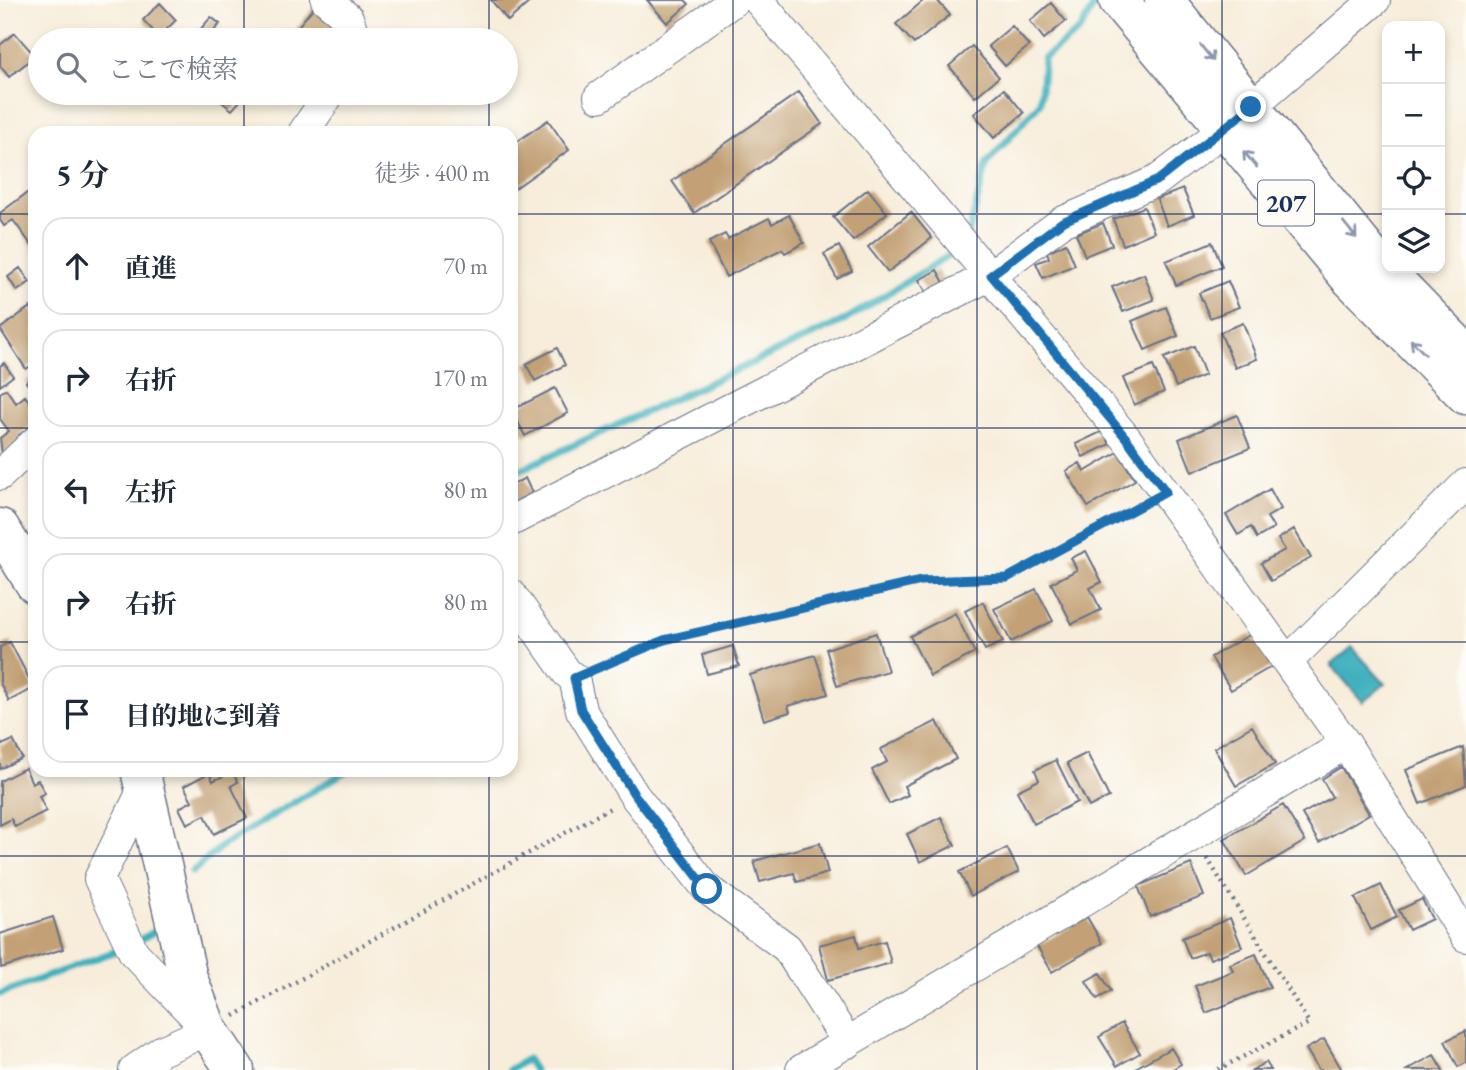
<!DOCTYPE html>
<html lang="ja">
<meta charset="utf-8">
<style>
:root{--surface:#fff;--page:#f2f2f3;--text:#1f2937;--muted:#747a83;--line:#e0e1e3}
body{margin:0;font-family:"EB Garamond","Noto Serif JP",serif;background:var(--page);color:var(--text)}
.controls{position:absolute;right:21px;top:21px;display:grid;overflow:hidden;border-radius:14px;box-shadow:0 4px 10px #0003}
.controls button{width:63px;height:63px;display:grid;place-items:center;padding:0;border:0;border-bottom:2px solid var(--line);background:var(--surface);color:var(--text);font:35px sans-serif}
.stop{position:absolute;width:21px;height:21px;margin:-16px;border:5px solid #1f6fb2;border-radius:50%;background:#fff}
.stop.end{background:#1f6fb2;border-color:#fff;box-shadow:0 2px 7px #0008}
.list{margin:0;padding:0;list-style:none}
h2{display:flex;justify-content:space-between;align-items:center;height:91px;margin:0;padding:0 28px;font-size:30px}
h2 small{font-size:23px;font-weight:400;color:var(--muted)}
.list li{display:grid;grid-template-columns:46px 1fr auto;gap:21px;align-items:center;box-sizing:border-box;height:98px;margin:0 14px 14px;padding:0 14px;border:2px solid var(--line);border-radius:21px}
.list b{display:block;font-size:26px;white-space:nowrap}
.list em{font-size:23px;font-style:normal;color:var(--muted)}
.icon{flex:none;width:38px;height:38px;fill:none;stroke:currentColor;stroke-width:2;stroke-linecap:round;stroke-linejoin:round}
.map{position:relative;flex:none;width:1466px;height:1070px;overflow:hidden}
.search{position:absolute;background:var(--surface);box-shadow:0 4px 10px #0003;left:28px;top:28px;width:490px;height:77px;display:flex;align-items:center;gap:18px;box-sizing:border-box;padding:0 24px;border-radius:38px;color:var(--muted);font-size:26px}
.panel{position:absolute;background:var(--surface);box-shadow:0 4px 10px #0003;left:28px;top:126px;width:490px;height:651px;border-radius:21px}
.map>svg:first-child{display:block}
.water{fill:#41b1bd;stroke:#2e708e;stroke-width:2}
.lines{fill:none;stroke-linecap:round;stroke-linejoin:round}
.stream{stroke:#41b1bd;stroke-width:7}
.building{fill:#c3a075}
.minor-casing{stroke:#687289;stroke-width:32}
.major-casing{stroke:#687289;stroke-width:41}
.highway-casing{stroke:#687289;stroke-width:41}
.path{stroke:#687289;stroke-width:4.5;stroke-dasharray:2 5;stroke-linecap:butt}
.minor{stroke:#fff;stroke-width:30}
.major{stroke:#fff;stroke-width:38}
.highway{stroke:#fff;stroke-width:38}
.oneway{stroke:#8d97ae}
.route{stroke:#1f6fb2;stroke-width:9}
.grid{fill:none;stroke:#1b2f5e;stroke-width:2;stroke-opacity:0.55}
.labels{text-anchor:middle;stroke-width:5;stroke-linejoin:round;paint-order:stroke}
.shield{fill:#fdfcf7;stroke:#5f6c8c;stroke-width:2}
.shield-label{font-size:26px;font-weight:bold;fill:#1b2f5e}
</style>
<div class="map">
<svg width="1466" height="1070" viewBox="0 0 1466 1070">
<rect width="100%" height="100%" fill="#fdfcf7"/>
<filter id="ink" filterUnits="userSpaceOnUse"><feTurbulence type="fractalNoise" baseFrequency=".0143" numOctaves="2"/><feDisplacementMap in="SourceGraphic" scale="14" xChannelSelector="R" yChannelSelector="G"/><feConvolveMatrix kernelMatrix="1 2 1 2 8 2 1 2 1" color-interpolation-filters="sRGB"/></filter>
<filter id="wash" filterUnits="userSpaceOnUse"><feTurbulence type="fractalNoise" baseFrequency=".00686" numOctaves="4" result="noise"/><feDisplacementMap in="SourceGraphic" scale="28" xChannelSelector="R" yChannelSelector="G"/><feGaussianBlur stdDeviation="1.57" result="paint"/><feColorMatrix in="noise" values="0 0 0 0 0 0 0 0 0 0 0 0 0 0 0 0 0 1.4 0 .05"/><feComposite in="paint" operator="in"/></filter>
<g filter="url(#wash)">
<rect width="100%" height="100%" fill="#f7edda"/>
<path class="water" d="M1352 647 1385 684 1363 702 1331 665Z"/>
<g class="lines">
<path class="stream" d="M969 232 987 163 1040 103 1044 58 1080 30 1093 7
M511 474 845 320 953 253
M192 872 223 845 348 770
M138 941 155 931
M0 994 124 948
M509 1070 527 1059 534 1070"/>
</g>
<g id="blocks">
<path class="building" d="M491 0H532L508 21Z
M647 0H685L689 4 667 23Z
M924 0H937L950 15 914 44 896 24Z
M160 3 176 20 159 37 143 20Z
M1051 3 1066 21 1044 39 1030 21Z
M313 8 340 30 332 40H287Z
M211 17 220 24 207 39 198 32Z
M1012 26 1029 46 1005 66 988 46Z
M88 29 100 40H77Z
M15 33 35 56 9 77 0 66V45Z
M972 46 999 77 975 97 949 66Z
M1004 89 1024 113 994 138 974 114Z
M799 92 822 124 694 213 672 181Z
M210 93H232L241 100 232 110Z
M548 120 569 150 511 191V146Z
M35 187V250L13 220 4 226 0 220V213Z
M868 189 887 213 853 241 833 217Z
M1183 189 1194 215 1167 226 1157 199Z
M1144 207 1154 232 1123 245 1113 219Z
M911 212 932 238 888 272 868 247Z
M789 215 804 243 785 253 782 249 726 277 709 242 725 234 728 239 769 218 772 224Z
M1103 223 1112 245 1085 256 1076 234Z
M1212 242 1222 266 1176 285 1166 261Z
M1066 243 1075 265 1043 278 1036 263 1049 258 1047 252Z
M839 246 852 271 837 279 824 254Z
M20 268 30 282 17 291 8 277Z
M937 270 947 288 930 298 919 280Z
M1144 274 1154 300 1123 312 1112 287Z
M1228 281 1239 307 1210 318 1199 293Z
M30 307 35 314V363L26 369 0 329Z
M1166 307 1178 336 1145 350 1132 321Z
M1243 323 1257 359 1235 368 1220 332Z
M1194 346 1205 375 1176 387 1164 358Z
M557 348 565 365 535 381 526 364Z
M4 363 13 376 0 386V366Z
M1153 366 1164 392 1134 405 1123 378Z
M35 375V395L26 382Z
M555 388 568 413 525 436 512 410Z
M6 389 16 403 25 396 35 409V424L19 435 22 439 2 454 0 438 9 431 0 419V393Z
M1237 415 1250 448 1192 472 1179 439Z
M1103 431 1110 444 1083 457 1076 444Z
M1118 452 1135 480 1088 507 1066 471 1080 463 1084 472Z
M525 478 532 493 511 504V485Z
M1270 489 1281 509 1267 517 1274 528 1257 538 1251 527 1238 535 1226 515Z
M1294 529 1311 558 1271 581 1261 563 1285 550 1278 539Z
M1086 551 1102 582 1090 588 1101 610 1072 624 1051 583 1077 570 1071 558Z
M1036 589 1053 621 1011 642 994 609Z
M983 602 1003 642 985 650 965 611Z
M955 613 975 653 930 676 910 636Z
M876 633 888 671 837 686 826 649Z
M1251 634 1271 667 1231 690 1211 657Z
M10 642 34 688 9 701 0 683V647Z
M733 646 739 666 707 674 702 655Z
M815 655 828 694 788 706 790 712 764 720 750 675Z
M937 721 956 759 904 786 908 795 889 804 872 770 887 762 881 749Z
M1252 726 1275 764 1236 786 1214 748Z
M13 740 22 758 0 769V741L2 745Z
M1463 747 1466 785 1420 804 1406 770Z
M1087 753 1109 797 1089 807 1067 763Z
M1056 760 1077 802 1034 824 1017 791 1039 780 1035 770Z
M1341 767 1369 814 1319 843 1302 814 1332 797 1322 779Z
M25 768 32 783 38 780 45 793 39 796 46 811 15 827 11 819 0 825V781Z
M232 772 238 782 231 786 247 818 214 834 205 815 187 824 179 808 192 801 184 786 209 773 213 781Z
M1283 805 1305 841 1246 876 1224 839Z
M941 817 955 845 920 862 907 834Z
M820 843 828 873 797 882 794 873 760 882 754 861Z
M1007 848 1019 872 971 896 959 872Z
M1191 864 1204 896 1150 917 1138 886Z
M1381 885 1397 917 1371 930 1355 898Z
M1422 899 1432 919 1409 930 1399 910Z
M53 917 63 949 1 968 0 934Z
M1087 917 1102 943 1052 972 1037 946Z
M1230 918 1242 947 1210 959 1207 952 1190 958 1182 938Z
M856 935 859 948 885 941 891 963 828 980 819 945Z
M1256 954 1270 987 1206 1013 1195 986 1233 971 1230 964Z
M1100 973 1111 991 1097 999 1086 981Z
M1122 1023 1140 1053 1117 1066 1099 1037Z
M1466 1031V1063L1458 1067 1445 1041Z
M1324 1039 1342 1070H1319L1306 1049Z
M1171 1048 1181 1064 1171 1070H1139L1137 1067Z
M1434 1055 1443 1070H1407Z
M1266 1062 1271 1070H1252Z"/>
</g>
</g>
<g filter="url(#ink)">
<use href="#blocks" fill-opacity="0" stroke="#687289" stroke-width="2"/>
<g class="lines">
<defs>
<path id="minor" d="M326 0 348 18 356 40
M758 0 1126 438 1346 744 1466 937
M599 97 735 0
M303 133 330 93
M0 475 35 442
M511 521 991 275 1062 222 1158 180 1225 129 1375 0
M511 594 567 673 574 678 581 710 634 795 707 889 787 948 848 1043
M1289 660 1466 484
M134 1070 161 1051 208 1030 134 953 99 879 146 783
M801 1070 1346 744"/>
<path id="major" d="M0 528 35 584
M140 770 188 978 208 1030 235 1070"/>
<path id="highway" d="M1118 0 1349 277 1466 395
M1164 0 1372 257 1466 354"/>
</defs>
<use href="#minor" class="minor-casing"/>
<use href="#major" class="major-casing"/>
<use href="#highway" class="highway-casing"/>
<path class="path" d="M598 668 664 641 921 581 1007 578 1143 504
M1207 858 1309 1023 1217 1070
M234 1016 612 807"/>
<use href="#minor" class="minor"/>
<use href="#major" class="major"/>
<use href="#highway" class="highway"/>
</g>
<defs><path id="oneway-shaft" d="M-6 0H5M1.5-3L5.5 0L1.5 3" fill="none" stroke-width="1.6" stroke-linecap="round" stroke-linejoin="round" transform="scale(1.75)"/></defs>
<g class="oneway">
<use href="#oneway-shaft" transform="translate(1207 53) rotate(51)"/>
<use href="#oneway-shaft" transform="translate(1250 159) rotate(-130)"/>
<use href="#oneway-shaft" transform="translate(1350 230) rotate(51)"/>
<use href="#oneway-shaft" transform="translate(1418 347) rotate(-135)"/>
</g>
</g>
<g class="lines" filter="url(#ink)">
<path class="route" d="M707 889 634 794 581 710 574 678 664 640 921 581 1007 578 1166 492 1126 438 991 275 1062 222 1158 180 1251 107"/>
</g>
<path class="grid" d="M244 0V40M489 0V40M733 0V1070M977 0V1070M1222 0V1070M244 93V133M489 93V133M0 214H35M511 214H1387M1440 214H1466M0 428H35M511 428H1466M0 642H35M511 642H1466M244 770V1070M489 770V1070M0 856H1466"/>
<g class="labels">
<rect class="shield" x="1258" y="180.5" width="56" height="45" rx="5"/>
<g class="shield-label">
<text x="1286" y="212">207</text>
</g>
</g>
</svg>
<div class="controls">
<button>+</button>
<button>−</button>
<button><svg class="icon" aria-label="locate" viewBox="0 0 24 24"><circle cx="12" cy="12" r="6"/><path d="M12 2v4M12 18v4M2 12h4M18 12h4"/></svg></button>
<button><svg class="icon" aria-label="layers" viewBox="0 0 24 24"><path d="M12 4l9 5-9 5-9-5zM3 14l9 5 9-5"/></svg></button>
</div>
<div class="stop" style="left:707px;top:889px"></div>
<div class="stop end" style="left:1251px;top:107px"></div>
<div class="search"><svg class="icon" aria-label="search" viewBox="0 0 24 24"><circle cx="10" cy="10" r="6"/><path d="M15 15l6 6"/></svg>ここで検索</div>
<section class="panel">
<h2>5 分<small>徒歩 · 400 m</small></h2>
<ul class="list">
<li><svg class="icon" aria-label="ahead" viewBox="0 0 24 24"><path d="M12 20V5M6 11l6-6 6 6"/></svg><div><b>直進</b></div><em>70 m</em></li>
<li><svg class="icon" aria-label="right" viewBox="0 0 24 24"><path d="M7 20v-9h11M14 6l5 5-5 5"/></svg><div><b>右折</b></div><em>170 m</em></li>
<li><svg class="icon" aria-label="left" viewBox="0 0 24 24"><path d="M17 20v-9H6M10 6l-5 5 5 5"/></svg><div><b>左折</b></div><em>80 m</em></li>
<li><svg class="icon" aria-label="right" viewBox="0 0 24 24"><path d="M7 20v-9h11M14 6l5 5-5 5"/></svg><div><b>右折</b></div><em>80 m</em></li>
<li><svg class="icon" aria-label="arrive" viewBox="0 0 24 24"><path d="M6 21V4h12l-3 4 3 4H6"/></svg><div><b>目的地に到着</b></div></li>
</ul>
</section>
</div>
